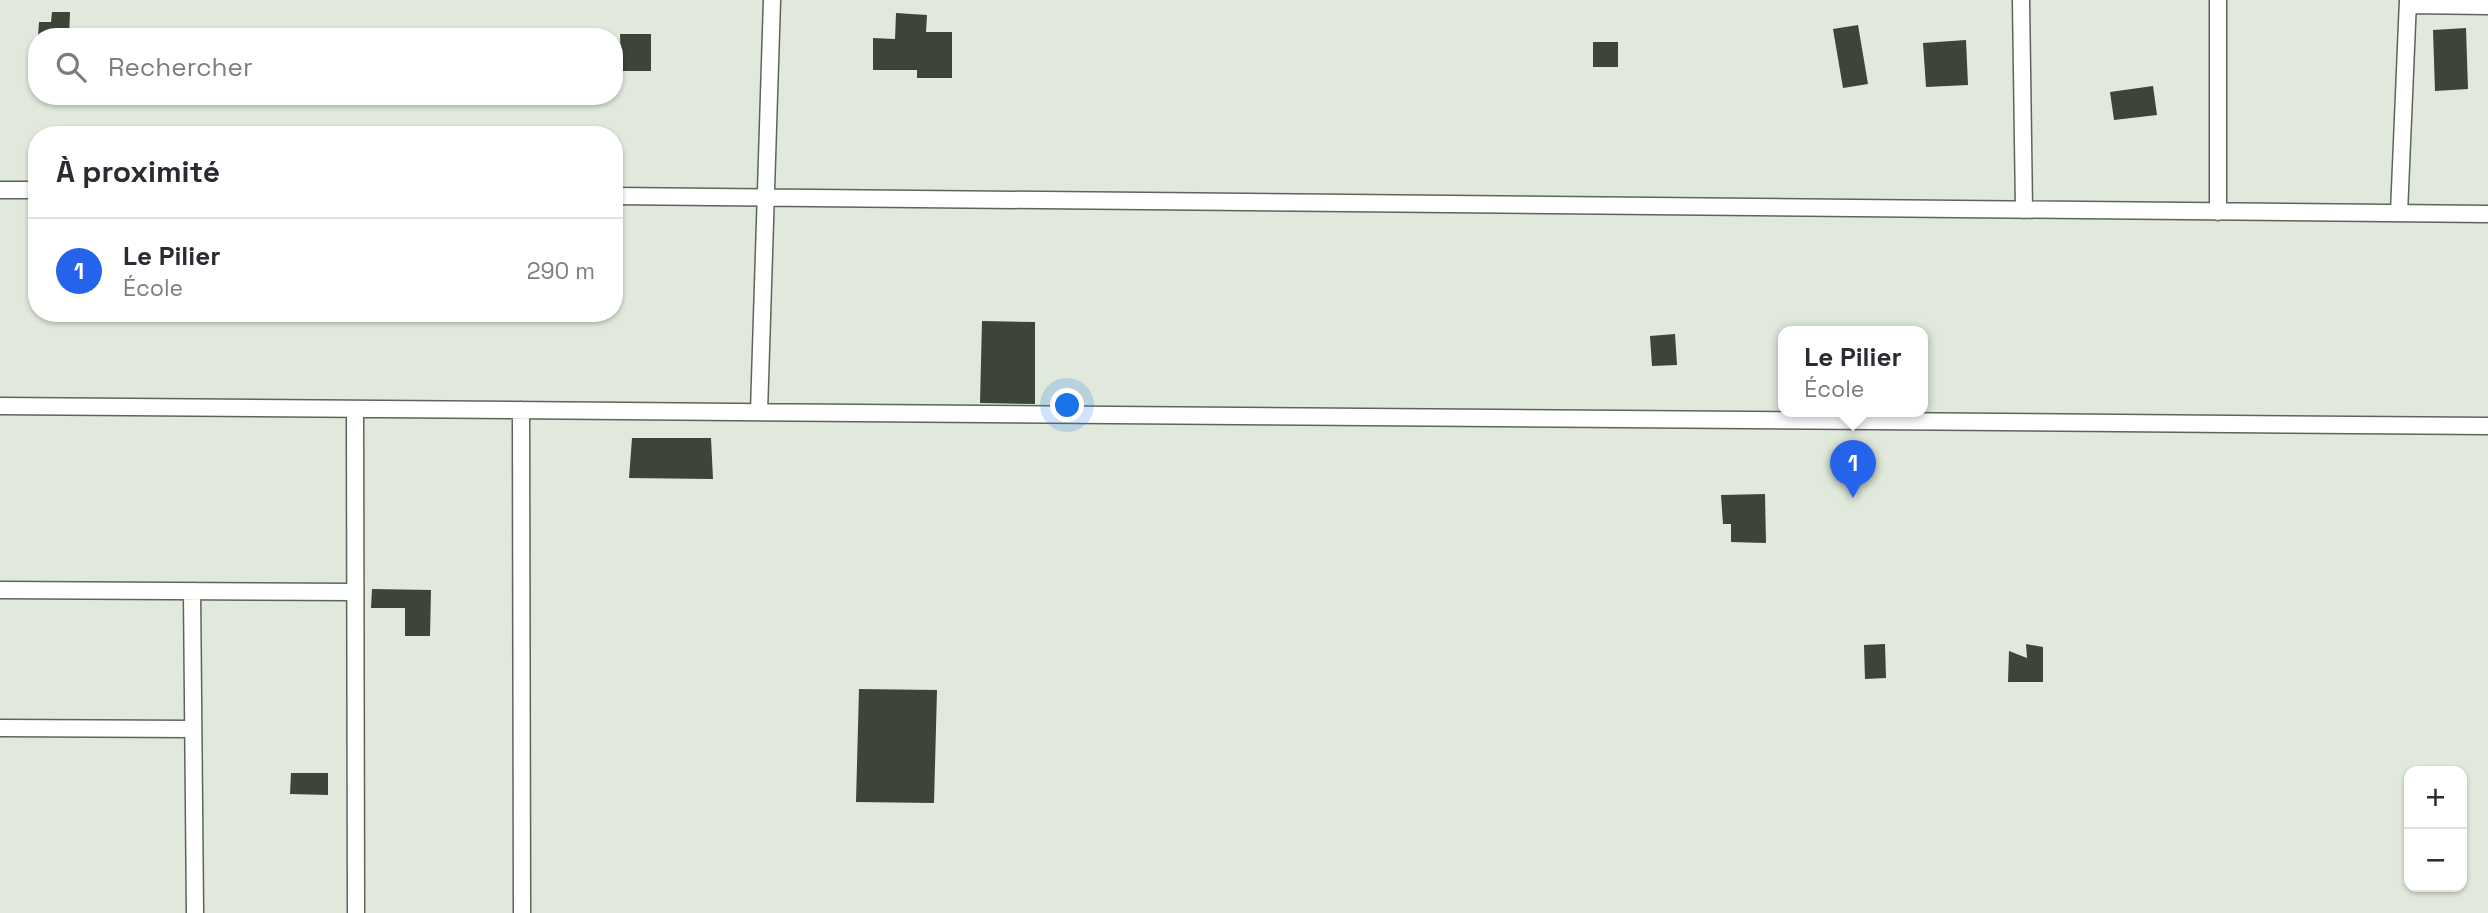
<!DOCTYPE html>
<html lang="fr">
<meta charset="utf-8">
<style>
:root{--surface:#fff;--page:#f7f7f7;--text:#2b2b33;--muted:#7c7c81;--line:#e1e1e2;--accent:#2563eb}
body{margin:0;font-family:"Space Grotesk",sans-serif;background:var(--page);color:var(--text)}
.controls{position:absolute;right:21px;bottom:21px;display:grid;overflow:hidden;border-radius:14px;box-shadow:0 2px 5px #0004}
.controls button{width:63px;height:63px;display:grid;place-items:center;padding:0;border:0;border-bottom:2px solid var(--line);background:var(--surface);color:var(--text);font:35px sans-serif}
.you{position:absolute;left:1068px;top:406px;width:24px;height:24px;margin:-18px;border:5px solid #fff;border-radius:50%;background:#1a73e8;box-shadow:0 0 0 10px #1a73e833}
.badge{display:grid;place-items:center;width:46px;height:46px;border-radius:50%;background:var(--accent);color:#fff;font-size:23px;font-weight:700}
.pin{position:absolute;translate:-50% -58px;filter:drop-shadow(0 2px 4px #0008)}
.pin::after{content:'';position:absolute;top:37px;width:24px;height:21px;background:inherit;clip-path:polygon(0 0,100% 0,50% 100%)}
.popup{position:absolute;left:1778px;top:326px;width:150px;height:91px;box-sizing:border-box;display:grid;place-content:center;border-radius:14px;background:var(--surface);filter:drop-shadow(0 2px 5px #0005);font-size:23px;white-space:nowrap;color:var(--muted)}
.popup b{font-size:26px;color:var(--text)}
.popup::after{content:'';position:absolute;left:50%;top:100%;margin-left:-14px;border:14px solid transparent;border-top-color:var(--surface)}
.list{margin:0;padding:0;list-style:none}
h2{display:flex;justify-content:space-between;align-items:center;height:91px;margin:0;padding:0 28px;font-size:30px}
h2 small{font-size:23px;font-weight:400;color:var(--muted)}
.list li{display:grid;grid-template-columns:46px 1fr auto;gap:21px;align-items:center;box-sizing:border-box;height:105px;padding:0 28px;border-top:2px solid var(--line)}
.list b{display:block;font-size:26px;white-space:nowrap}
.list p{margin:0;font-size:23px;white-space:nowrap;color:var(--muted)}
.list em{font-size:23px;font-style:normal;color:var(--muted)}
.icon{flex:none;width:38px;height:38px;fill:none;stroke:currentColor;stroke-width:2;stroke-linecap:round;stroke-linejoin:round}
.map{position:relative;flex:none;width:2488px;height:913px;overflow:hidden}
.search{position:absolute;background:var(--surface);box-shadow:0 2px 5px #0004;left:28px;top:28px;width:595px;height:77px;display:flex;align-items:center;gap:18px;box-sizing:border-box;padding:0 24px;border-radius:28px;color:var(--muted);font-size:26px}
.panel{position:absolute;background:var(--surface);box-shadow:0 2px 5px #0004;left:28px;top:126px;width:595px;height:196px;border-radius:28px}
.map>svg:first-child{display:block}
.building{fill:#3d443a}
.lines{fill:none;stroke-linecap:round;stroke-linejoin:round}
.minor-casing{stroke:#5d655a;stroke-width:19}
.minor{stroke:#fff;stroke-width:16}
</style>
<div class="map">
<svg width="2488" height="913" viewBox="0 0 2488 913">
<rect width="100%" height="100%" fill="#e0e9dc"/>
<path class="building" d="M52 12H70L69 37H38L39 22H51Z
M896 13 927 15 926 32H952V78H917V70H873V38L895 39Z
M1858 25 1868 84 1843 88 1833 29Z
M2466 28 2468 89 2435 91 2433 30Z
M620 34H651V71H621Z
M1966 40 1968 85 1926 87 1923 43Z
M1593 42H1618V67H1593Z
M2153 86 2157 115 2114 120 2110 92Z
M982 321 1035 322V404L980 403Z
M1675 334 1677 365 1652 366 1650 336Z
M632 438H711L713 479 629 478Z
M1765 494 1766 543 1731 542V524H1723L1721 495Z
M372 589 431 590 430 636H405V608H371Z
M1885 644 1886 678 1865 679 1864 645Z
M2026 644 2043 647V682H2008L2009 651 2027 658Z
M859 689 937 690 934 803 856 802Z
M291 773H328V795L290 794Z"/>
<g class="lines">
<defs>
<path id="minor" d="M2021 0 2024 210
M2408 5 2488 6
M0 190H37
M614 196 2488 214
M2218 212V0
M2399 213 2408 0
M0 406 2488 426
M355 409 356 913
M521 410 522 913
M759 412 772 0
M0 590 355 592
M192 591 195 913
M0 728 193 729"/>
</defs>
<use href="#minor" class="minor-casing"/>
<use href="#minor" class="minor"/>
</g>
</svg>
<div class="controls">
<button>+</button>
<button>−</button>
</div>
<div class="you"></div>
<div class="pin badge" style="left:1853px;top:498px">1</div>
<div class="popup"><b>Le Pilier</b>École</div>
<div class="search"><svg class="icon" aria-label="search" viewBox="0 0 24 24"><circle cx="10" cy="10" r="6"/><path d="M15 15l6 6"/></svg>Rechercher</div>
<section class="panel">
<h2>À proximité<small></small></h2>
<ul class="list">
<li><span class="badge">1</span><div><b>Le Pilier</b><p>École</p></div><em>290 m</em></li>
</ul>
</section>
</div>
